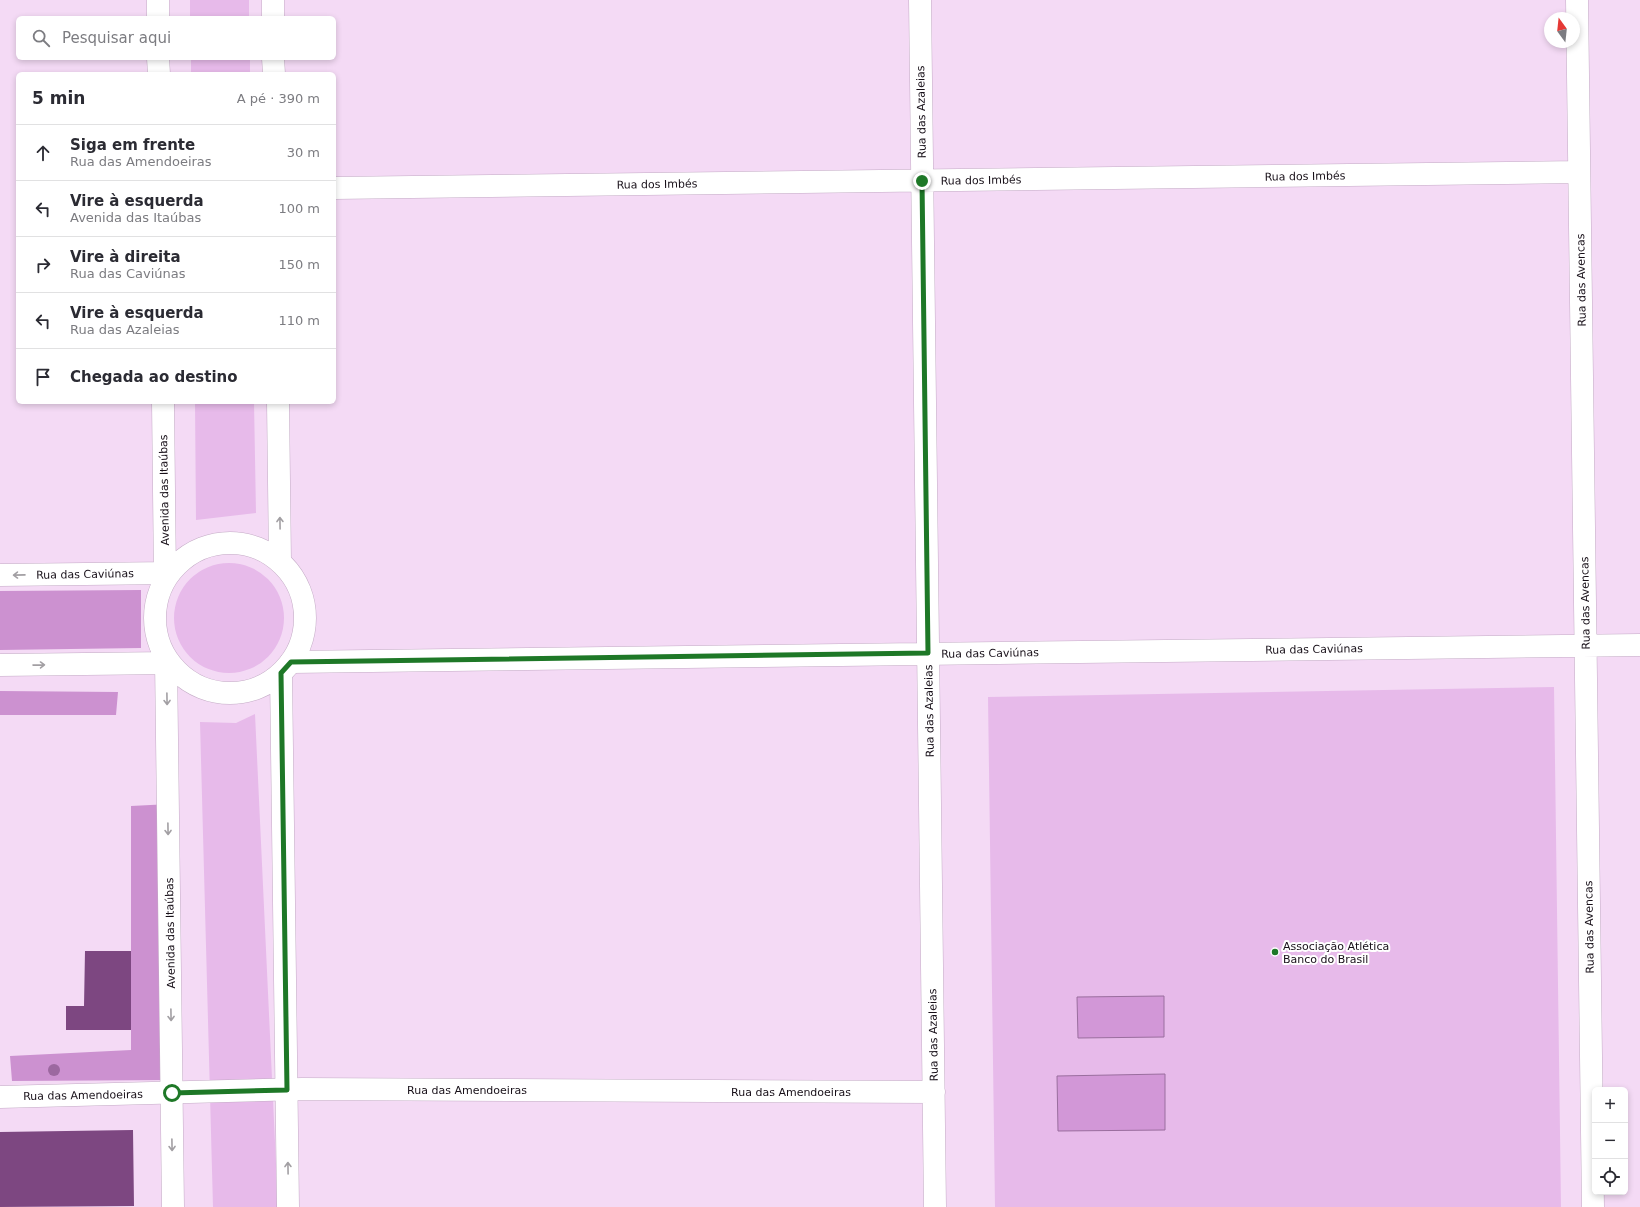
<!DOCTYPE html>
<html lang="pt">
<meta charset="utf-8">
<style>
:root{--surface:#fff;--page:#f2f2f3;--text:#2b2b33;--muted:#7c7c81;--line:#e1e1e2}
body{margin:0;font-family:"DejaVu Sans",sans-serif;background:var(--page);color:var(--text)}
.controls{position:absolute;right:12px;bottom:12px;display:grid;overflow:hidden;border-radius:6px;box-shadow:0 2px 6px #0003}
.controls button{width:36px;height:36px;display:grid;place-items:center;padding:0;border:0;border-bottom:1px solid var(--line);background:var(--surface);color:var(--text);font:20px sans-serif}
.compass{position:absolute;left:1544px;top:12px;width:36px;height:36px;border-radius:50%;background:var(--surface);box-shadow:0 2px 6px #0003;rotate:345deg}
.stop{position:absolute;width:12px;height:12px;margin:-9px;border:3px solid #1e7827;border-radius:50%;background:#fff}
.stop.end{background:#1e7827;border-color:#fff;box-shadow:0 1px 4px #0008}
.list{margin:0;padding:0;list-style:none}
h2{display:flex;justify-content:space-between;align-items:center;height:52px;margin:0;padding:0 16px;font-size:17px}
h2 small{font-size:13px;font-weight:400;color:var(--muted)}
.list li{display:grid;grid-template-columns:26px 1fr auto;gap:12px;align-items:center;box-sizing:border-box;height:56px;padding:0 16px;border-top:1px solid var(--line)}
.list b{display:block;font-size:15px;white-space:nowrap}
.list p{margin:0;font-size:13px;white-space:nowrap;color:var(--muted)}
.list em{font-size:13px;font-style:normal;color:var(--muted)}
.icon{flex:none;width:22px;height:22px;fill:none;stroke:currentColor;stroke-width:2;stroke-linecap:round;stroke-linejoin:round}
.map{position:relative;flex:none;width:1640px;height:1207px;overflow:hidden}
.search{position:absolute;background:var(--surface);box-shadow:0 2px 6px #0003;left:16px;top:16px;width:320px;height:44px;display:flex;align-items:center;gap:10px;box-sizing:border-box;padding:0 14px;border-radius:6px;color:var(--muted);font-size:15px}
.panel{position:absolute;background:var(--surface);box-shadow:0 2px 6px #0003;left:16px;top:72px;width:320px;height:332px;border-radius:6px}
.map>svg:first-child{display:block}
.green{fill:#e7baea}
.forest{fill:#cc91d0}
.water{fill:#d297d7;stroke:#9a6e9e}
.building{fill:#7d4781}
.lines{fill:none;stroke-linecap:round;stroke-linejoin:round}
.street-casing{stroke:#c3abc5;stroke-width:23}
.secondary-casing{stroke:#c3abc5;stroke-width:23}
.street{stroke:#fff;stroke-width:22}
.secondary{stroke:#fff;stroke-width:22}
.tree{fill:#9c68a0}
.oneway{stroke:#a29fa3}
.route{stroke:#1e7827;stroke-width:5}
.poi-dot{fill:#1e7827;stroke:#fff;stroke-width:1.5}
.labels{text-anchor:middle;stroke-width:4;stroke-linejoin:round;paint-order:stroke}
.street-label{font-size:11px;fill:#170f18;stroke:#fff}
.poi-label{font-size:11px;fill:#170f18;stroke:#fff;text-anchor:start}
</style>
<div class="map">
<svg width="1640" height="1207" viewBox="0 0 1640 1207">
<rect width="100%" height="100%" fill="#f4daf5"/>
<path class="green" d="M190 0H249V18H190Z
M191 58H250V74H191Z
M195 402H254L256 513 196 520Z
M174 618a55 55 0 1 1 110 0a55 55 0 1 1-110 0Z
M1554 687 1561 1207H995L988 697Z
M255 714 278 1207H213L200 722 236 723Z"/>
<path class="forest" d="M141 590V648L0 650V591Z
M0 691 118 692 116 715H0Z
M170 804 175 1080 12 1081 10 1056 131 1050V806Z"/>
<path class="water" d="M1164 996V1037L1078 1038 1077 997Z
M1165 1074V1130L1058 1131 1057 1076Z"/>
<path class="building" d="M85 951H131V1030H66V1006H84Z
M133 1130 134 1206 0 1207V1132Z"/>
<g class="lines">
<defs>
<path id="street" d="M920 0 935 1207
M1577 0 1593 1207
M334 188 1579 172
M291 662 1640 645
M0 1097 302 1089 934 1092"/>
<path id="secondary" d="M158 0V18
M273 0V18
M158 58 159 74
M273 58 274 74
M163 402 165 579
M278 402 280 562
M155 618a75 75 0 1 1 150 0a75 75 0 1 1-150 0Z
M0 575 170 573
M166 660 173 1207
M0 665 169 663
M281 673 288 1207"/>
</defs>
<use href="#street" class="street-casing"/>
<use href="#secondary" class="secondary-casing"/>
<use href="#street" class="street"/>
<use href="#secondary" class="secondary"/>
</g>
<circle class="tree" cx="54" cy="1070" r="6"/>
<defs><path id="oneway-shaft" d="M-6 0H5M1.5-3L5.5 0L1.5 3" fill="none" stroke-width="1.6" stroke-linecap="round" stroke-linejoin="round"/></defs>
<g class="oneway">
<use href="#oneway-shaft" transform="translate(280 523) rotate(-91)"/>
<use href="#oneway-shaft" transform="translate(19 575) rotate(179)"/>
<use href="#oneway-shaft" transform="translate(39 665) rotate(-1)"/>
<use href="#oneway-shaft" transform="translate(167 699) rotate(89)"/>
<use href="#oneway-shaft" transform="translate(168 829) rotate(89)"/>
<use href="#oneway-shaft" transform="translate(171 1015) rotate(89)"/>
<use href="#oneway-shaft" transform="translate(172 1145) rotate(89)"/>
<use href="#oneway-shaft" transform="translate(288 1168) rotate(-91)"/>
</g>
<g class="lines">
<path class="route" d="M172 1093 287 1090 281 673 291 662 928 653 922 181"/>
</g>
<circle class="poi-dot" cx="1275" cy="952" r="4"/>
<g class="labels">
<g class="street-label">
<text transform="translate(921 112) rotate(-91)" y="4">Rua das Azaleias</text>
<text transform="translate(1305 176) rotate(-1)" y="4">Rua dos Imbés</text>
<text transform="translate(981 180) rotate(-1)" y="4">Rua dos Imbés</text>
<text transform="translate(657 184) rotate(-1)" y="4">Rua dos Imbés</text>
<text transform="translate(1581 280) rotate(-91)" y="4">Rua das Avencas</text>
<text transform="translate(164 490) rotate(-91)" y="4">Avenida das Itaúbas</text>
<text transform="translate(85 574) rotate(-1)" y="4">Rua das Caviúnas</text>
<text transform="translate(1585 603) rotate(-91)" y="4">Rua das Avencas</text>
<text transform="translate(1314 649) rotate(-1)" y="4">Rua das Caviúnas</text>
<text transform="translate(990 653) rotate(-1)" y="4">Rua das Caviúnas</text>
<text transform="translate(929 711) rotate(-91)" y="4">Rua das Azaleias</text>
<text transform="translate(1589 927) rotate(-91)" y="4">Rua das Avencas</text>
<text transform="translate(170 933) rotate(-91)" y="4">Avenida das Itaúbas</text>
<text transform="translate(933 1035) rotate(-91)" y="4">Rua das Azaleias</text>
<text x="467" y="1094">Rua das Amendoeiras</text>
<text x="791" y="1096">Rua das Amendoeiras</text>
<text transform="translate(83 1095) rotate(-1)" y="4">Rua das Amendoeiras</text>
</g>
<g class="poi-label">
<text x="1283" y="950">Associação Atlética<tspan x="1283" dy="13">Banco do Brasil</tspan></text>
</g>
</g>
</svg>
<div class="controls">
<button>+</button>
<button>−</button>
<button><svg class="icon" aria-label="locate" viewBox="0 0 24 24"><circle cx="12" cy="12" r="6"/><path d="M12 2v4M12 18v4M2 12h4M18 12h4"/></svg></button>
</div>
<svg class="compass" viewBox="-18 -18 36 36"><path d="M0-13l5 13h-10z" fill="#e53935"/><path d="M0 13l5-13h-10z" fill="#7c7c81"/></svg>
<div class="stop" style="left:172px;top:1093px"></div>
<div class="stop end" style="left:922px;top:181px"></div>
<div class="search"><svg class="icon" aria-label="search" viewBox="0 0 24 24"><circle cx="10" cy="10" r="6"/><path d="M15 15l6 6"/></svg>Pesquisar aqui</div>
<section class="panel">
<h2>5 min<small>A pé · 390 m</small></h2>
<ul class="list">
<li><svg class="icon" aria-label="ahead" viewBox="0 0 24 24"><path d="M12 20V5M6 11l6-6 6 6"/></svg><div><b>Siga em frente</b><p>Rua das Amendoeiras</p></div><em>30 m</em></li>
<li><svg class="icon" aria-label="left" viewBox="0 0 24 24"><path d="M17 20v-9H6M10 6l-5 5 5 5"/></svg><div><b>Vire à esquerda</b><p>Avenida das Itaúbas</p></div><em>100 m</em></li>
<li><svg class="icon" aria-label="right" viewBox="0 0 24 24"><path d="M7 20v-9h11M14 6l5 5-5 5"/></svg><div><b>Vire à direita</b><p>Rua das Caviúnas</p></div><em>150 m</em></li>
<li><svg class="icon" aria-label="left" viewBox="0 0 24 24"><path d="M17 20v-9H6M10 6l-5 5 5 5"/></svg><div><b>Vire à esquerda</b><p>Rua das Azaleias</p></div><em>110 m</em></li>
<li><svg class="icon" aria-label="arrive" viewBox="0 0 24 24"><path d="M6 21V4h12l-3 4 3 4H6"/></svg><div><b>Chegada ao destino</b></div></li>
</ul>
</section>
</div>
